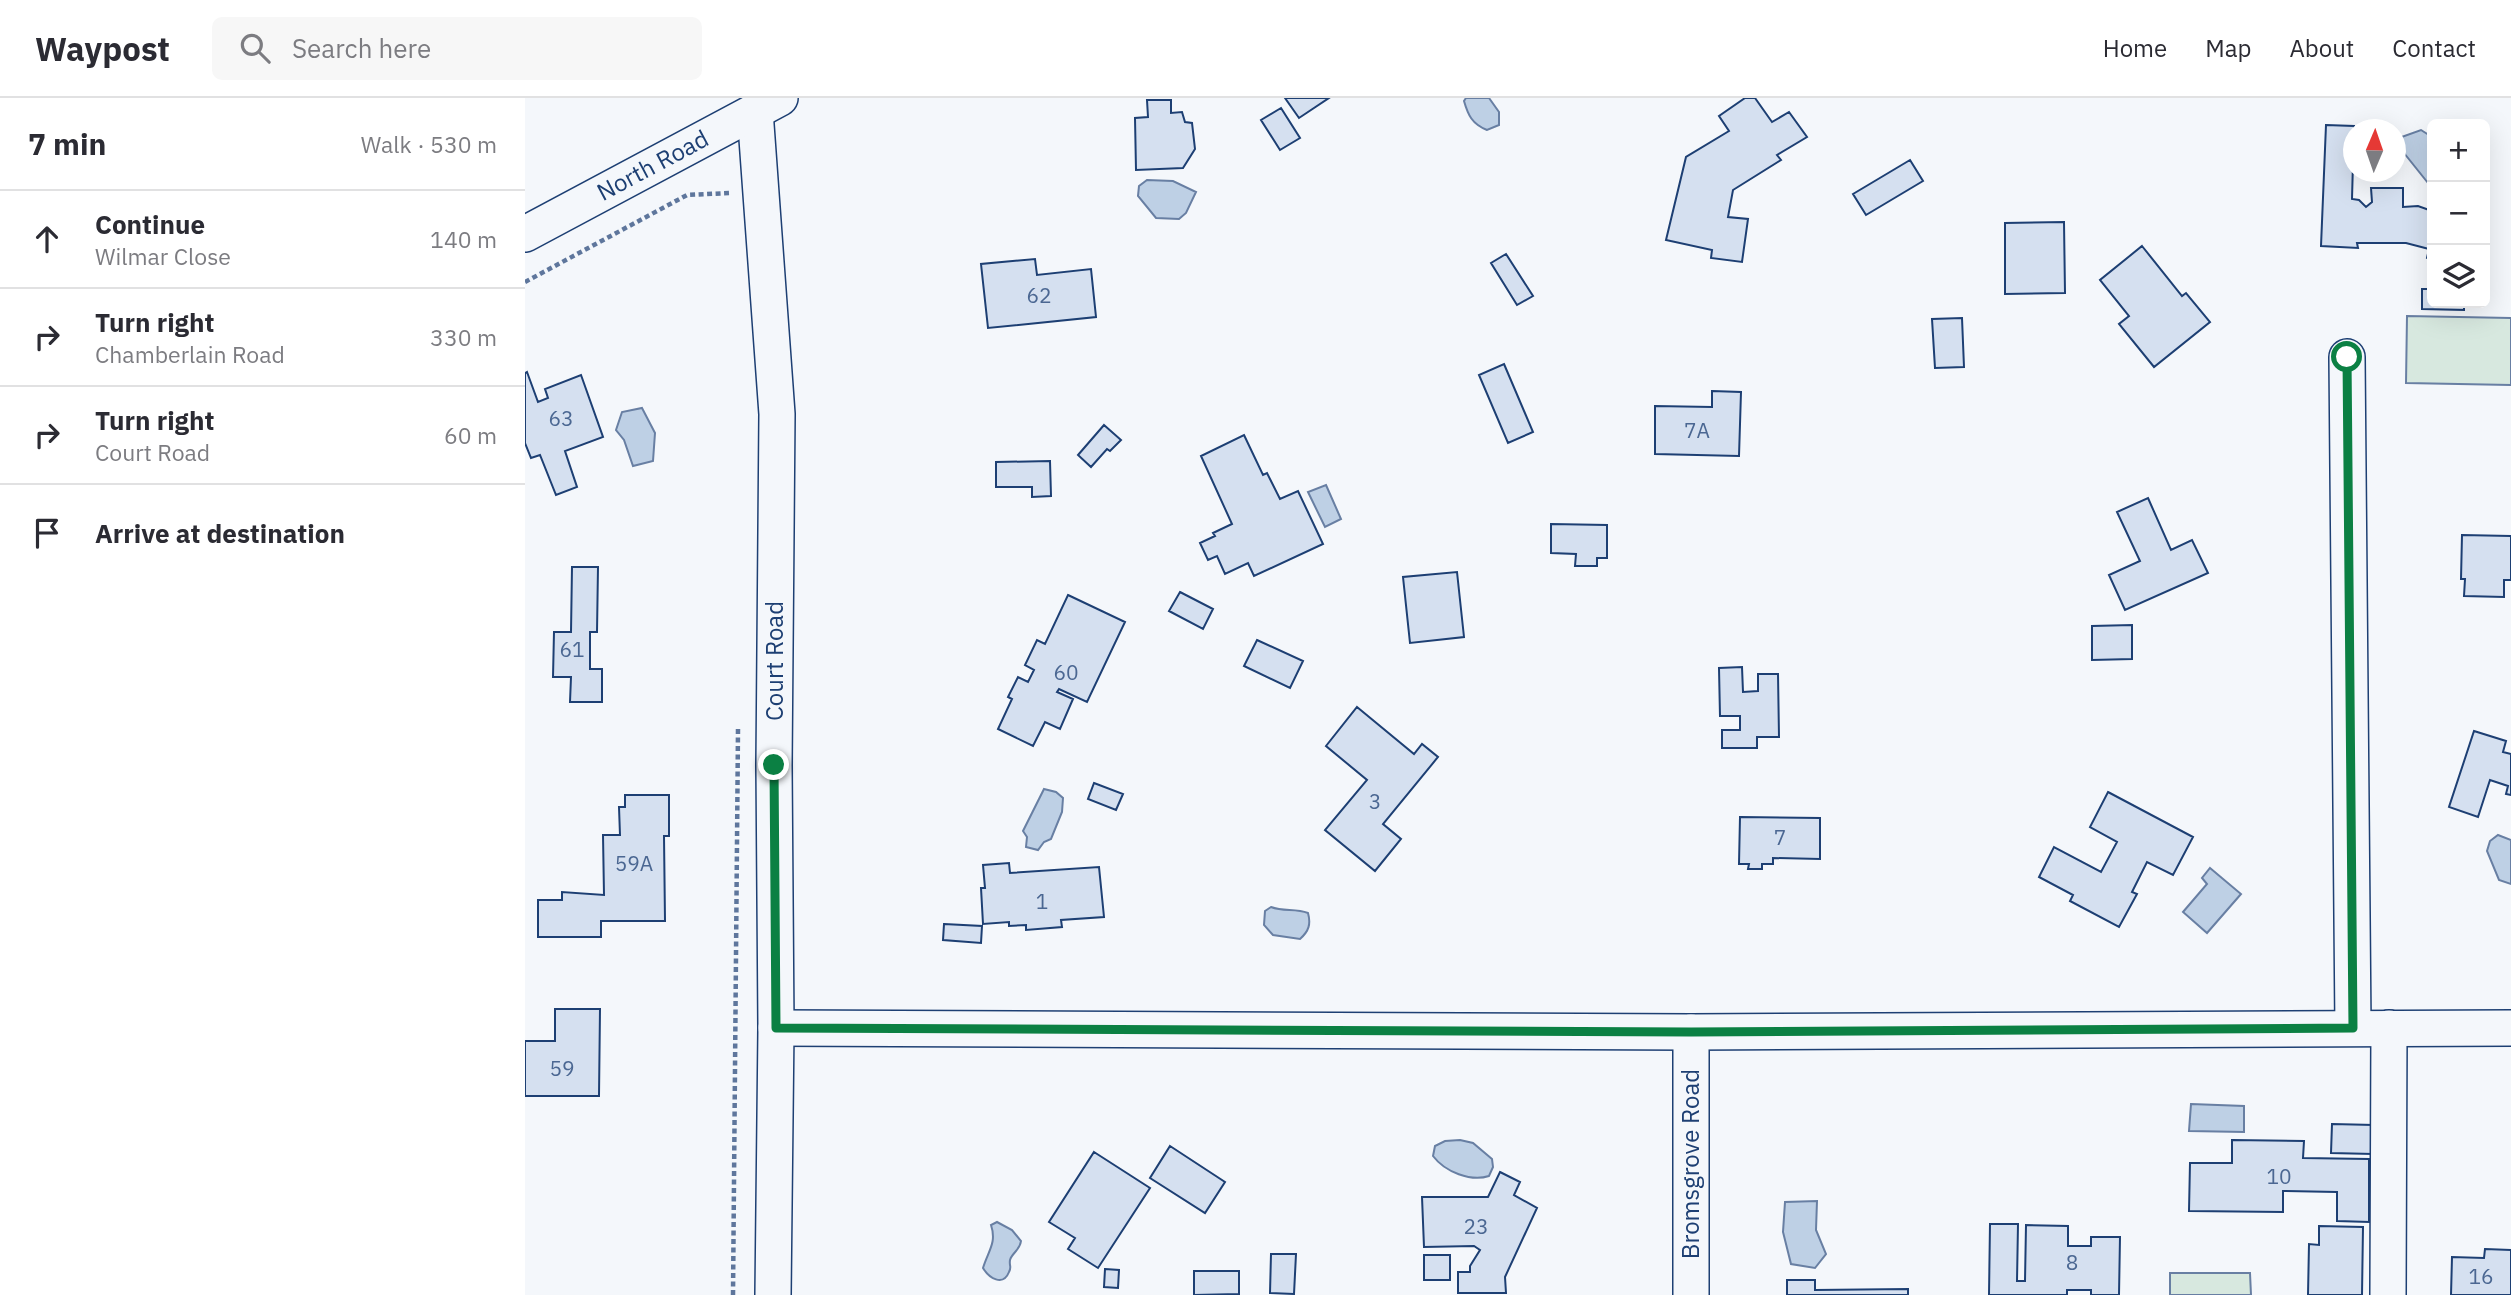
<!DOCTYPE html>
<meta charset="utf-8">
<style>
:root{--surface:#fff;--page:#f7f7f7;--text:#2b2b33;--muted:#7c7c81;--line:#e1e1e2}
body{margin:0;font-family:"IBM Plex Sans",sans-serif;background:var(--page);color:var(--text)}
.controls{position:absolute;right:21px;top:21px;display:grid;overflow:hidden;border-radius:10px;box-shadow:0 7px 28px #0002}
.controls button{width:63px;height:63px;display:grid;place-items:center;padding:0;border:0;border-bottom:2px solid var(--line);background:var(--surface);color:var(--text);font:35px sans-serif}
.compass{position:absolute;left:1818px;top:21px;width:63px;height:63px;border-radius:50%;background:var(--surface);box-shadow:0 7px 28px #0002;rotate:2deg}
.stop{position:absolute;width:21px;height:21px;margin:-16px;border:5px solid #0b8043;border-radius:50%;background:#fff}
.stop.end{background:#0b8043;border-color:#fff;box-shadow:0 2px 7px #0008}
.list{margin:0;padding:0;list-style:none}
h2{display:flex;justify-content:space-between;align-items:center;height:91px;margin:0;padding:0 28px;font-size:30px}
h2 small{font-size:23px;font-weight:400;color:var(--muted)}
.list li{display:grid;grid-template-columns:46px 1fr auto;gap:21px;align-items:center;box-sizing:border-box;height:98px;padding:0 28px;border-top:2px solid var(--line)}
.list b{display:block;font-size:26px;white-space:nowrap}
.list p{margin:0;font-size:23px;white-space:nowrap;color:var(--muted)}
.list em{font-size:23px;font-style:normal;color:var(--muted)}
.icon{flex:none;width:38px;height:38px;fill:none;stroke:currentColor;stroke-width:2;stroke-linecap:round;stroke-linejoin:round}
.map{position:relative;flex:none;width:1986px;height:1197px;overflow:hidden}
header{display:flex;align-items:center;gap:42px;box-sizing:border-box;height:98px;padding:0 35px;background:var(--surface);border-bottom:2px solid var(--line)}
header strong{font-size:33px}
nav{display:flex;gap:38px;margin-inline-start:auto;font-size:24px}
.search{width:490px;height:63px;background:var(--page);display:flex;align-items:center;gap:18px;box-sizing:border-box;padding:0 24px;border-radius:10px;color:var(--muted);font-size:26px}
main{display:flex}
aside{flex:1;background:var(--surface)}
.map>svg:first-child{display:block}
.green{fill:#d7e8df;stroke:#687fa3;stroke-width:2}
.water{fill:#bed0e5;stroke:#687fa3;stroke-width:2}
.building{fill:#d5e0f0;stroke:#1d3f73;stroke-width:2}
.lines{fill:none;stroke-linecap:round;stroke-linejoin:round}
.minor-casing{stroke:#1d3f73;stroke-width:38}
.path{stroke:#5e769c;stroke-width:4.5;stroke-dasharray:5 3.5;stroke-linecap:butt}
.minor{stroke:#f4f7fb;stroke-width:35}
.route{stroke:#0b8043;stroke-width:9}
.labels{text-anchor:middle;stroke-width:5;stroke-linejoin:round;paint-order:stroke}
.number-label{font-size:21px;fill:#4b6792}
.street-label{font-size:24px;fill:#1d3f73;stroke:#f4f7fb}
</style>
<header>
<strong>Waypost</strong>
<div class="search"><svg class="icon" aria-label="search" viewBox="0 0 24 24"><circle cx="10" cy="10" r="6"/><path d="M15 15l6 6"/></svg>Search here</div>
<nav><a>Home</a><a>Map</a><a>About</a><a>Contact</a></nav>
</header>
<main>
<aside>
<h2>7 min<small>Walk · 530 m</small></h2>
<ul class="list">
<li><svg class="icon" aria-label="ahead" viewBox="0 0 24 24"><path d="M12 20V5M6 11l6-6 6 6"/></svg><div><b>Continue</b><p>Wilmar Close</p></div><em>140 m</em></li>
<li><svg class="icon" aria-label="right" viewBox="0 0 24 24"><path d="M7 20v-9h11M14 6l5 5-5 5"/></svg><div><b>Turn right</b><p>Chamberlain Road</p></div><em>330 m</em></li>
<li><svg class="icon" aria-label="right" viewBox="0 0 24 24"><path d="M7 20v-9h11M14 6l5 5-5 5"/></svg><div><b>Turn right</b><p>Court Road</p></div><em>60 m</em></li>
<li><svg class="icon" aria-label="arrive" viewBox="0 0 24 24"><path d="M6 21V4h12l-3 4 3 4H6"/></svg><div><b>Arrive at destination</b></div></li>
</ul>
</aside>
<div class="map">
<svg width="1986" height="1197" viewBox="0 0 1986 1197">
<rect width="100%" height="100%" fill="#f4f7fb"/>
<path class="green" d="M1882 218 1986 220V287L1881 285Z
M1645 1175H1725L1726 1197H1645Z"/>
<path class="water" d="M941 0H964L974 14V27L962 32C947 26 943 17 939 3Z
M1896 32 1907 39V90L1871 45V41Z
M622 82 648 83 671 94 661 115 654 121 631 120 613 98 614 88Z
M117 310 130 335 128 363 108 368 99 342 91 332 97 314Z
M801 387 816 421 800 429 783 394Z
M519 691 531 694 538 700 537 714 526 741 519 744 513 752 501 749 502 739 498 733Z
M1973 737 1986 742V786L1974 782 1962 753 1965 743Z
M1685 770 1716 796 1682 835 1658 814 1682 786 1677 780Z
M746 809C759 814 770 810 783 815 786 826 784 833 775 841L748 837 739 827 740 813Z
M1666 1006 1719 1008V1034L1664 1033Z
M935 1042 948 1045 967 1061 968 1069 964 1078C946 1084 920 1074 908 1058L910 1048 920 1043Z
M1292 1103 1291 1132 1301 1156 1290 1170 1266 1166 1258 1134 1260 1104Z
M472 1124 487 1132 496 1143C495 1152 487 1155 485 1162 484 1169 487 1168 484 1174 478 1189 464 1180 458 1170 463 1153 472 1145 466 1127Z"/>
<path class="building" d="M760 0H804L774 20Z
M1220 0H1230L1247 24 1264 14 1282 39 1252 57 1256 62 1208 92 1203 119 1223 121 1217 164 1186 160 1187 152 1141 142 1161 59 1204 33 1194 18Z
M622 2H646V15L657 14 660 24 667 25 670 51 658 70 611 72 610 20 623 19Z
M756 10 775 40 755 52 736 22Z
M1801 27 1829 28 1827 101 1834 102 1841 109 1847 104 1846 90H1878V109L1893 108 1907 113V162L1902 160 1904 151 1881 145H1832L1833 150 1796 148Z
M1385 62 1398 83 1341 117 1328 96Z
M1539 124 1540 195 1480 196V125Z
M1617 148 1657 198 1661 195 1685 224 1629 269 1594 226 1604 218 1575 182Z
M981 156 1008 198 992 207 966 165Z
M510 161 512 177 566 171 571 219 463 230 456 166Z
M1897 191H1907V205H1939V212L1897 211Z
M1437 220 1439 269 1410 270 1407 221Z
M979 266 1008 334 983 345 954 277Z
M2 274 13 304 23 300 20 291 56 277 78 339 40 353 52 389 31 397 15 357 6 360 0 345V275Z
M1187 293 1216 294 1214 358 1130 356V308L1187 309Z
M579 327 596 342 585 353 582 351 566 369 553 357Z
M719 337 738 377 742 375 755 401 773 393 798 446 729 478 723 465 700 476 692 458 683 462 675 445 690 438 688 435 707 426 676 358Z
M525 363 526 398 507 399V389H471V364Z
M1623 400 1646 452 1667 442 1683 475 1600 512 1584 477 1615 463 1592 414Z
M1026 426 1082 427V460H1072V468H1050L1051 456 1026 455Z
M1937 437 1986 438V482H1979V499L1939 498 1940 481H1936Z
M47 469H73L72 534H65V571H77V604H45L46 579H28L29 534H46Z
M932 474 939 539 885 545 878 479Z
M655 494 688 511 678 531 644 513Z
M543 497 600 524 562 604 534 591 532 594 548 601 535 631 520 624 508 648 473 631 487 601 483 599 493 579 503 584 509 572 500 567 512 542 520 546Z
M1607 527V561L1567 562V528Z
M732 542 778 563 765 590 719 568Z
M1217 569 1218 594 1233 593V576H1253L1254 639H1232V650H1197V632H1215V618H1195L1194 570Z
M832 609 889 656 897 646 913 659 858 726 876 741 850 773 800 732 842 682 801 648Z
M1949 633 1981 643 1978 654 1986 656V697L1981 696 1983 688 1965 682 1953 719 1924 709Z
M569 685 598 696 591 712 563 701Z
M1583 694 1668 739 1648 777 1622 764 1607 794 1612 796 1594 829 1545 803 1548 797 1514 779 1529 749 1576 774 1592 744 1565 729Z
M100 697H144V738H139L140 823H76V839H13V802H37V794L79 797 78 737H95L94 709H100Z
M1215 719 1295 720V761L1248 760V766H1237V771H1223L1224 766H1214Z
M484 765 485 775 574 769 579 819 536 822 537 829 501 832V827L484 828V824L458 826 456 790H460L458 767Z
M419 826 457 828 456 845 418 842Z
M30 911H75L74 998H0V943H30Z
M1807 1026 1849 1027 1848 1056 1806 1055Z
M1707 1042 1779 1043 1778 1060 1844 1061V1124L1812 1123V1094L1758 1093V1114L1664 1113 1665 1065H1707Z
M645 1048 700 1084 680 1115 625 1080Z
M569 1054 625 1090 573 1170 543 1151 550 1140 524 1124Z
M975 1074 995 1084 989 1097 1012 1110 980 1179 981 1195H933V1174H945V1168L955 1152 949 1148 899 1149 897 1099H963Z
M1465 1126H1493L1492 1183H1500L1501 1127 1543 1128V1148H1566V1139H1595L1594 1197H1566V1192H1542V1197H1464Z
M1794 1128 1838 1129 1837 1197H1783L1784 1146 1794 1147Z
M1960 1151 1986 1152V1197H1926L1927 1159 1959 1160Z
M746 1156H771L769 1196 745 1195Z
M899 1157H925V1182H899Z
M580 1171 594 1172 593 1190 579 1189Z
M669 1173H714V1196L669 1197Z
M1262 1182H1290V1192L1383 1191V1197H1262Z"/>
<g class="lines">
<defs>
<g id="minor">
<path d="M230 13 252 316 249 667 251 930 248 1197"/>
<path id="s1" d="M0 136 255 0"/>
<path d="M1822 259 1828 930"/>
<path d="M251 930 1166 934 1986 930"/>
<path d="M1166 934V1197"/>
<path d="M1863 1197 1864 930"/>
</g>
</defs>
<use href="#minor" class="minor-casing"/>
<path class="path" d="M0 184 162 97 204 95
M208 1197 213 631"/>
<use href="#minor" class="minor"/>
</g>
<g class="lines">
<path class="route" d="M249 667 251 930 1166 934 1828 930 1822 259"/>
</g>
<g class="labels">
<g class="number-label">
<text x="514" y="205">62</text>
<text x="36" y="328">63</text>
<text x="1172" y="340">7A</text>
<text x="47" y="559">61</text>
<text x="541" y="582">60</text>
<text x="850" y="711">3</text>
<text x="1255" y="747">7</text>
<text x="109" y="773">59A</text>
<text x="517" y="811">1</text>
<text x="37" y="978">59</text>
<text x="1754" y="1086">10</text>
<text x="951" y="1136">23</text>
<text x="1547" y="1172">8</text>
<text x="1956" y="1186">16</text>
</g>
<g class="street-label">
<text dy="8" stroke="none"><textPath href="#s1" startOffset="145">North Road</textPath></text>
<text transform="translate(250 563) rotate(-90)" y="8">Court Road</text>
<text transform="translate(1166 1066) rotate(-90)" y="8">Bromsgrove Road</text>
</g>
</g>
</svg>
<div class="controls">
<button>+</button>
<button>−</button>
<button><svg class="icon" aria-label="layers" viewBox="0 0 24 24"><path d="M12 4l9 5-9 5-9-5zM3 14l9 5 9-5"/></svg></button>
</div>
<svg class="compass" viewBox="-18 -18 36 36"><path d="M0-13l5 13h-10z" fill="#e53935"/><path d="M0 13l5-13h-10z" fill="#7c7c81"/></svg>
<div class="stop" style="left:1822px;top:259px"></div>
<div class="stop end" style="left:249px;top:667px"></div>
</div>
</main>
